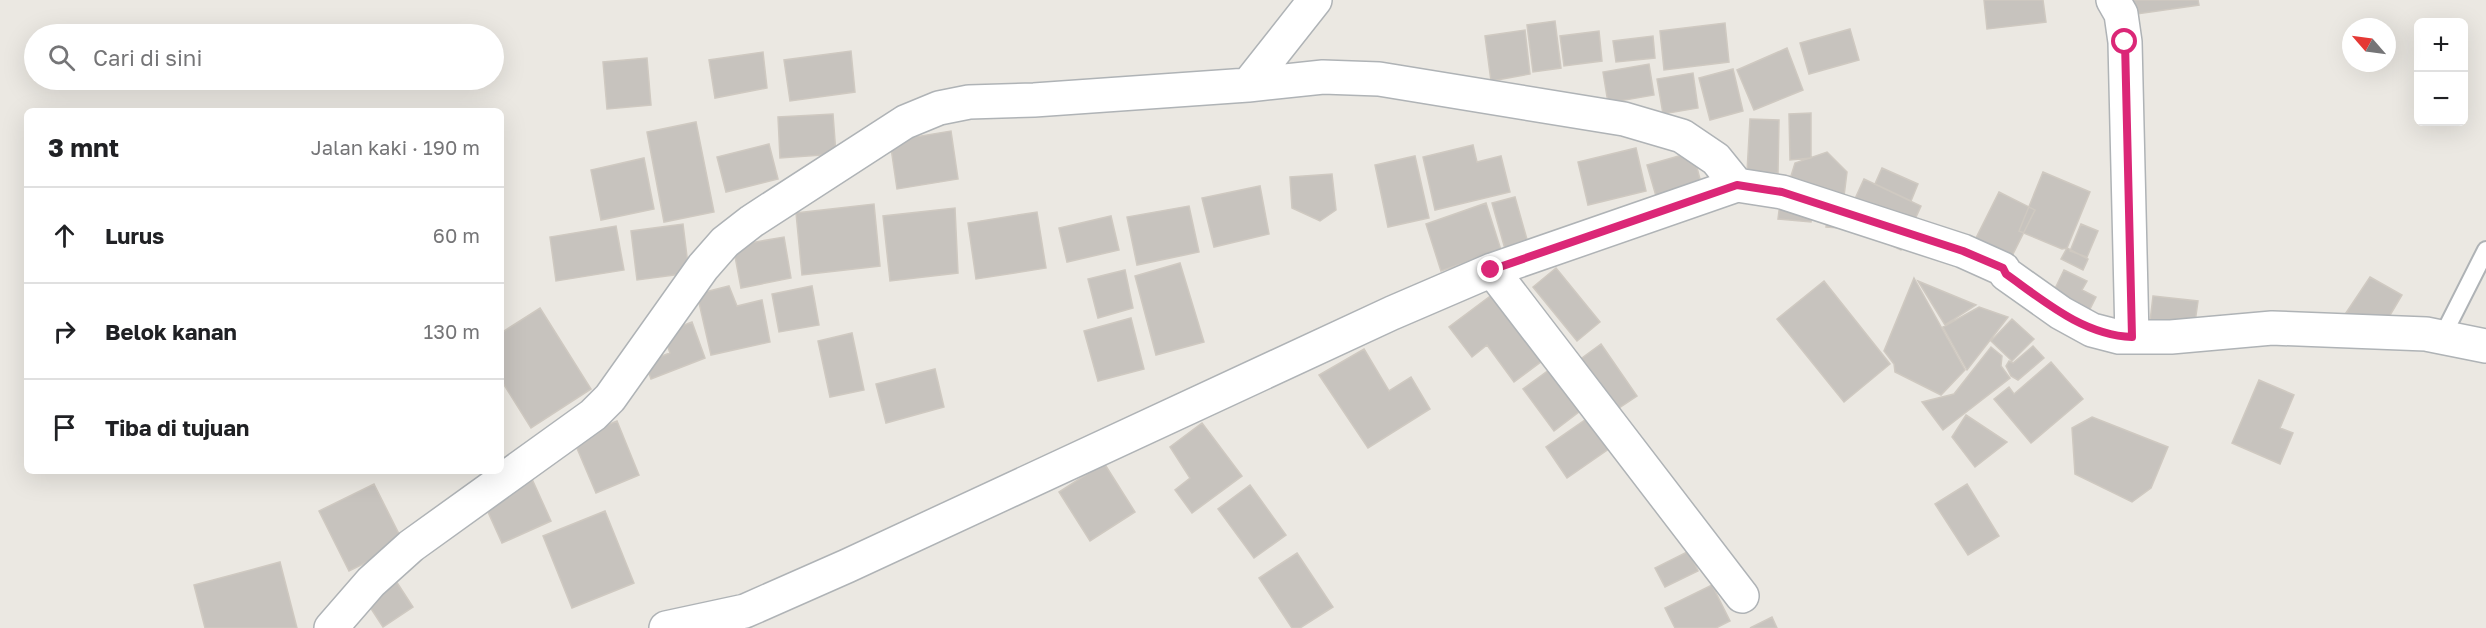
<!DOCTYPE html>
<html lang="id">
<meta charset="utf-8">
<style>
:root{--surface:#fff;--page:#f6f6f6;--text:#202124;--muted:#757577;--line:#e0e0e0}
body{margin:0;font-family:"Golos Text",sans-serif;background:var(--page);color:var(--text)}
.controls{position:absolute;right:18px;top:18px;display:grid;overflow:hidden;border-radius:9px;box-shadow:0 6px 24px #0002}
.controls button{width:54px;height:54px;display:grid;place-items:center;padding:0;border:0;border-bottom:2px solid var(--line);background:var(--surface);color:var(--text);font:30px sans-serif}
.compass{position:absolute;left:2342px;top:18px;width:54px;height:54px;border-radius:50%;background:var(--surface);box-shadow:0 6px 24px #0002;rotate:298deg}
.stop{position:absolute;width:18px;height:18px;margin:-14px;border:4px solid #db2777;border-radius:50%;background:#fff}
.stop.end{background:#db2777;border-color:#fff;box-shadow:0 2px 6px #0008}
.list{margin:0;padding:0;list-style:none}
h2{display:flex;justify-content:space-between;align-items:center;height:78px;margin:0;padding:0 24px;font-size:26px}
h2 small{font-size:20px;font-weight:400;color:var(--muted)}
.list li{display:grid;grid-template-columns:39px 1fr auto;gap:18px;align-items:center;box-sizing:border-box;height:96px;padding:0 24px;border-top:2px solid var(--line)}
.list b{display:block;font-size:22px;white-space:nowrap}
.list em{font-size:20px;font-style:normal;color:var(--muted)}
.icon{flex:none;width:33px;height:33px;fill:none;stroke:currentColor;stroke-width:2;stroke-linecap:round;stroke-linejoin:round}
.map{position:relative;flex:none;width:2486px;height:628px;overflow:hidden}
.search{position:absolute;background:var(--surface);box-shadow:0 6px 24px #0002;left:24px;top:24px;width:480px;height:66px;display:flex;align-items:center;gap:15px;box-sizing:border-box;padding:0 21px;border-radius:33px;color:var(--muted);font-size:22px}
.panel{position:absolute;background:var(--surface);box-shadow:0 6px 24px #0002;left:24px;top:108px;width:480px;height:366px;border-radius:9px}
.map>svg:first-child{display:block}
.building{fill:#c7c3be;stroke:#cfc9c1;stroke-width:1.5}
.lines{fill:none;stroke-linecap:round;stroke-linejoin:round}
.lane-casing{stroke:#afb3b6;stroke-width:20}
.street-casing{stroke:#afb3b6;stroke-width:36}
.lane{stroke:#fff;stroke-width:16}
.street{stroke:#fff;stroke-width:33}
.route{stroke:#db2777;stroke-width:8}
</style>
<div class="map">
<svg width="2486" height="628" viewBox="0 0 2486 628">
<rect width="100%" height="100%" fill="#ebe8e2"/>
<path class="building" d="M1984 0H2043L2046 22 1987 29Z
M2128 0H2198L2199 5 2130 15Z
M1555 21 1561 68 1533 72 1527 25Z
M1725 23 1729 62 1664 70 1660 31Z
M1850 29 1859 60 1809 74 1800 43Z
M1525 30 1530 74 1491 81 1485 36Z
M1599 31 1602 61 1564 66 1560 36Z
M1653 36 1655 58 1616 62 1613 41Z
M1787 48 1803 90 1754 110 1737 70Z
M851 51 855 92 790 101 784 60Z
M763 52 767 88 715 98 709 60Z
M647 58 651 105 607 109 603 62Z
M1649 64 1654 95 1608 103 1603 72Z
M1733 69 1743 111 1710 120 1699 78Z
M1693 73 1698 108 1663 114 1657 79Z
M1811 113V158L1790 160 1789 114Z
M833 114 836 154 780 158 778 117Z
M1750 119 1779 120 1778 173 1747 172Z
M696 122 714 212 664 222 647 132Z
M951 131 958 179 897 189 890 141Z
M769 144 778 179 726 192 717 157Z
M1473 145 1477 162 1501 156 1510 192 1435 210 1423 157Z
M1636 148 1646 191 1588 205 1578 162Z
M1693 152 1701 183 1656 196 1647 165Z
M1827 152 1847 172 1840 228 1826 227 1829 207 1813 206 1811 222 1778 219 1783 177 1791 176 1795 163Z
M1415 156 1429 218 1388 227 1375 165Z
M644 158 654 209 601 220 591 170Z
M1882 168 1918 184 1911 201 1875 184Z
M2043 172 2090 192 2067 248 2062 249 2019 231Z
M1332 174 1336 210 1320 221 1292 208 1290 177Z
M1864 179 1921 206 1901 250 1844 223Z
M1260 186 1269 234 1214 247 1202 198Z
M1999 192 2035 210 2007 266 1971 248Z
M1515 197 1528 243 1505 249 1492 203Z
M1486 203 1501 250 1441 271 1426 224Z
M874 204 880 266 802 275 796 213Z
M1189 206 1199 252 1137 265 1127 217Z
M955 208 958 273 890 281 883 216Z
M1037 212 1046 268 976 279 968 223Z
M1111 216 1119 250 1067 262 1059 228Z
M683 224 689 273 637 280 631 231Z
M2081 224 2098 231 2087 257 2070 251Z
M616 226 624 270 556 281 550 237Z
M784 237 791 278 741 288 733 246Z
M2067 248 2088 259 2083 270 2061 259Z
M1180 263 1204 342 1156 355 1135 276Z
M1556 268 1600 322 1577 341 1533 287Z
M1125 270 1133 308 1098 318 1088 279Z
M2064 270 2087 281 2082 290 2096 297 2086 317 2049 301Z
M2370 277 2402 295 2383 327 2346 313Z
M1914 278 1965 370 1941 395 1895 372 1894 364 1884 351Z
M1824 281 1890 364 1844 402 1777 319Z
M1918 281 1976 305 1945 325Z
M729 286 737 306 762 300 770 342 711 355 697 294Z
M812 286 819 325 779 332 772 294Z
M1497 291 1546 358 1514 382 1487 345 1472 357 1449 327Z
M2153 296 2198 301 2193 337 2149 330Z
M1979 307 2008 317 1967 370 1943 327Z
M540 308 591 389 531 428 501 380V333Z
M1131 318 1144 369 1098 381 1084 331Z
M2012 319 2034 339 2012 361 1991 341Z
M692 322 705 358 651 379 645 362 670 353 663 333Z
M852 333 864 390 830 397 818 341Z
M1601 344 1637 396 1613 412 1578 361Z
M2033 346 2044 358 2018 380 2011 376 2006 366 2009 361 2013 363Z
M1991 347 2002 356 2001 366 2010 378 1943 430 1922 402 1954 394Z
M1364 349 1389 391 1411 377 1430 409 1368 448 1319 375Z
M2051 362 2083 399 2031 443 1994 399 2009 387 2014 394Z
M1553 367 1584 408 1554 431 1523 389Z
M935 369 944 407 886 423 876 384Z
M2259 380 2294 395 2280 428 2293 433 2280 464 2232 443Z
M1592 415 1613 446 1567 478 1546 447Z
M1966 415 2007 442 1975 467 1952 437Z
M2092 417 2168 447 2151 488 2132 502 2075 474 2072 428Z
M617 421 639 475 596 493 573 439Z
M1202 423 1242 476 1192 513 1175 490 1190 478 1170 447Z
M1104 463 1135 512 1090 541 1059 492Z
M532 479 551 521 502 543 483 501Z
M374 484 404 544 349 571 319 511Z
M1967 484 1999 536 1968 555 1935 504Z
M1250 485 1286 535 1254 558 1218 509Z
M605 511 634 583 572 608 543 536Z
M1689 551 1698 571 1665 587 1655 568Z
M1297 553 1333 607 1300 628H1292L1259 578Z
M280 562 297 628H205L194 585Z
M396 581 413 607 383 627 366 601Z
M1712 585 1730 621 1716 628H1675L1665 608Z
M1772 617 1777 628H1750Z"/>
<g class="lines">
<defs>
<path id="lane" d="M2442 337 2486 250"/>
<path id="street" d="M2113 0 2121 14 2125 42 2132 337
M1248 85 1315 0
M1492 270 1742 596
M331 628 371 582 411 546 593 415 610 398 703 267 725 242 752 221 905 122 939 108 969 102 1034 100 1248 85 1323 77 1379 79 1624 119 1682 136 1716 159 1737 185
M666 628 745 611 847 566 1392 313 1492 270 1737 185 1782 192 1963 251 2003 269 2006 274 2061 313 2092 330 2119 337H2171L2272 328 2426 334 2486 346"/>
</defs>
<use href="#lane" class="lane-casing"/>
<use href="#street" class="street-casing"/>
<use href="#lane" class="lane"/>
<use href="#street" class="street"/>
</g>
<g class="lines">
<path class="route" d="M1491 270 1737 185 1782 192 1963 251 2003 268 2006 274C2044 301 2083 335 2132 337L2125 42"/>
</g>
</svg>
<div class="controls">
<button>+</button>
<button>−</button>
</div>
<svg class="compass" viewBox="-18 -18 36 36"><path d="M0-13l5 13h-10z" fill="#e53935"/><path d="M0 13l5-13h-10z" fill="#757577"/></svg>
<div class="stop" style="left:2125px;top:42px"></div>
<div class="stop end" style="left:1491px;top:270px"></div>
<div class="search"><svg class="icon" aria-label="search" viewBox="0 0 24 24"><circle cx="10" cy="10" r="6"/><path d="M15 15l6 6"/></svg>Cari di sini</div>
<section class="panel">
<h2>3 mnt<small>Jalan kaki · 190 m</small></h2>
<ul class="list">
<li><svg class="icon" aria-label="ahead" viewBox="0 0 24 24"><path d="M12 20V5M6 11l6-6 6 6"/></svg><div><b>Lurus</b></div><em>60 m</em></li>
<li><svg class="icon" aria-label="right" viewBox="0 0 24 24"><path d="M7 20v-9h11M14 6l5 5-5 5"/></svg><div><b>Belok kanan</b></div><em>130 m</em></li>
<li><svg class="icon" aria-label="arrive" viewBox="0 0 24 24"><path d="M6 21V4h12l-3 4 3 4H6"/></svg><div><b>Tiba di tujuan</b></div></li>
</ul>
</section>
</div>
